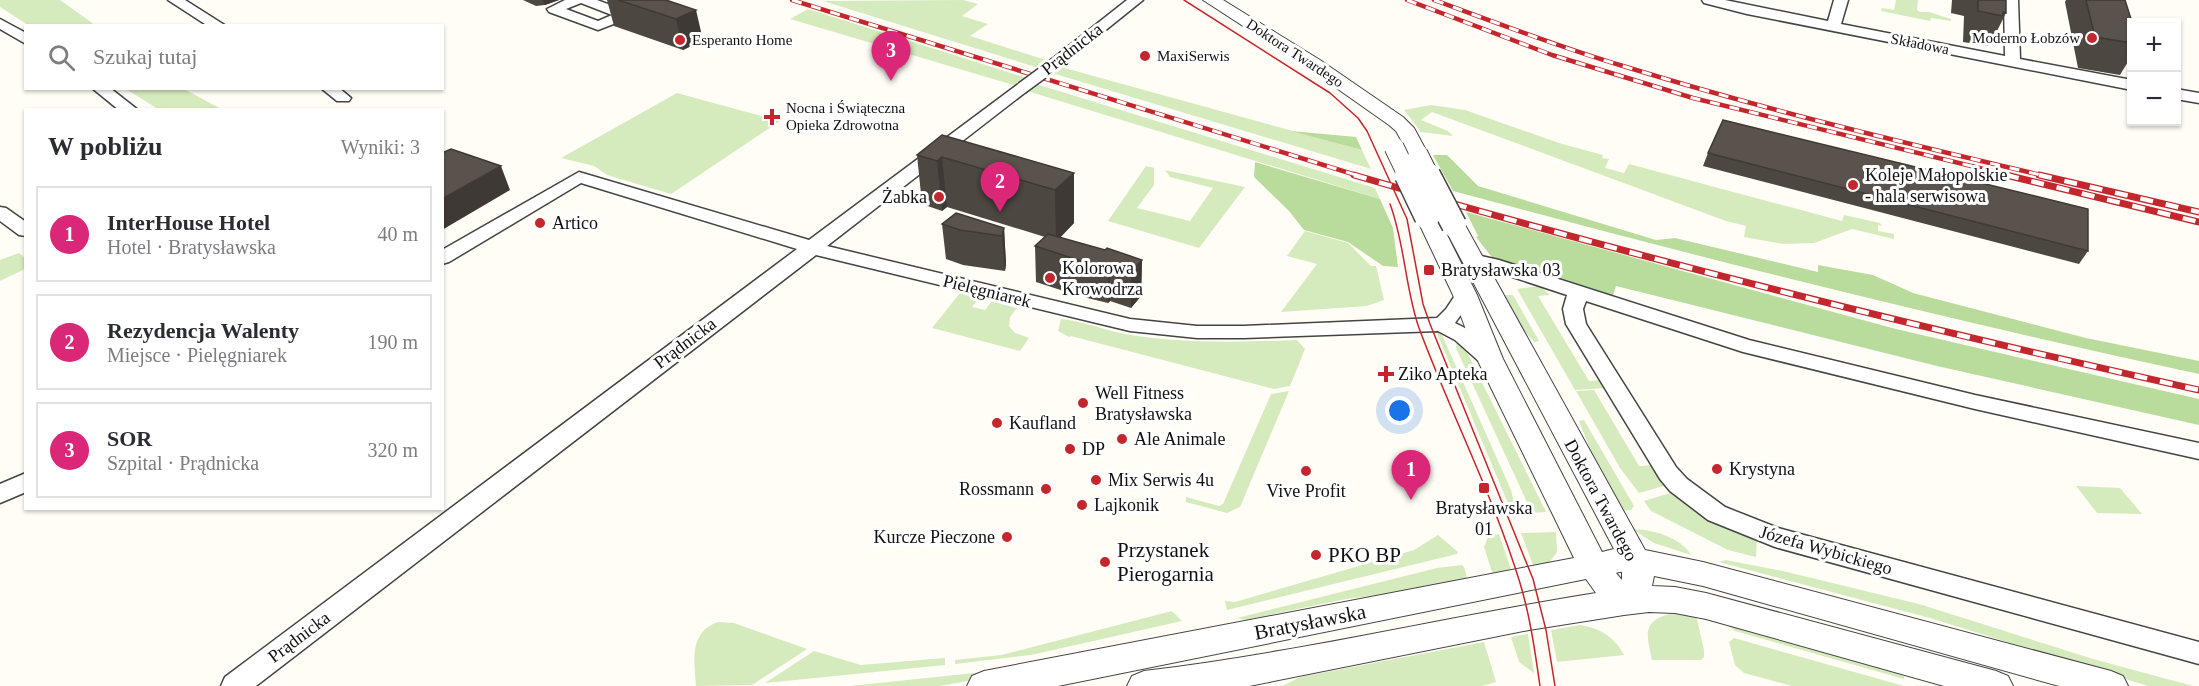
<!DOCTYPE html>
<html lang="pl">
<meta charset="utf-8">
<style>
:root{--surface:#fff;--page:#f2f2f3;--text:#2b2b33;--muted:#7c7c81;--line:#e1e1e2;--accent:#db2777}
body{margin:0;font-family:"Times New Roman",serif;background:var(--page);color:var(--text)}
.controls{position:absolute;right:18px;top:18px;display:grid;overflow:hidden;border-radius:0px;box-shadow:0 2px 4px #0004}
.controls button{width:54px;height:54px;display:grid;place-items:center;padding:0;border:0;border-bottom:2px solid var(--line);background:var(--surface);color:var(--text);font:30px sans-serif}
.you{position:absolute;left:1400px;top:411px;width:21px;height:21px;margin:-15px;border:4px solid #fff;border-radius:50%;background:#1a73e8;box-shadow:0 0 0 9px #1a73e833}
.badge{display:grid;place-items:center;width:39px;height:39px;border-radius:50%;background:var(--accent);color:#fff;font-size:20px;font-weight:700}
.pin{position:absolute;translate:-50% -50px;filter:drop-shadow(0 2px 3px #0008)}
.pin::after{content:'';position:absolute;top:32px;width:21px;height:18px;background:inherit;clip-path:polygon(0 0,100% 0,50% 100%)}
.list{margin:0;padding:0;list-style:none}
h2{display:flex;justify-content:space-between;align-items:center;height:78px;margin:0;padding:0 24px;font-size:26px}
h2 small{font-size:20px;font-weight:400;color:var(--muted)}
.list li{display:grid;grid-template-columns:39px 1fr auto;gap:18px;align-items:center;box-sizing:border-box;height:96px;margin:0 12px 12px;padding:0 12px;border:2px solid var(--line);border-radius:0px}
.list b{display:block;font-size:22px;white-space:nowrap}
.list p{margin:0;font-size:20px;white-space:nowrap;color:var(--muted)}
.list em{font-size:20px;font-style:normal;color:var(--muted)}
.icon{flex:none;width:33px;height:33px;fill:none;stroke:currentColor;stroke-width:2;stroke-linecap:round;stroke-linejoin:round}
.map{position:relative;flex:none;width:2199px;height:686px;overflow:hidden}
.search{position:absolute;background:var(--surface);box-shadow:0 2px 4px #0004;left:24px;top:24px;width:420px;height:66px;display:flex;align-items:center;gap:15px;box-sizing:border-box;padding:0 21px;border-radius:0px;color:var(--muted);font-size:22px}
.panel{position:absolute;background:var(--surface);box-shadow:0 2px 4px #0004;left:24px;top:108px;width:420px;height:402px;border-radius:0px}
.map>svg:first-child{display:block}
.green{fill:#d5ebbd}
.forest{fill:#b9dc9c}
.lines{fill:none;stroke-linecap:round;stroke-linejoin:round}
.minor-casing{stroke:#444;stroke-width:3}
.tertiary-casing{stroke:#444;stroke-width:2}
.minor{fill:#fff;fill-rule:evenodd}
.tertiary{fill:#fff;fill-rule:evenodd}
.tram{stroke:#c4262e;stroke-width:1.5}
.rail-far1-casing{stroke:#c4262e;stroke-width:4.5}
.rail-casing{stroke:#c4262e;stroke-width:7}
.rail-far1{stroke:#fff;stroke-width:3;stroke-dasharray:10;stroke-linecap:butt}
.rail{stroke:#fff;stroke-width:4.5;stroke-dasharray:13;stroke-linecap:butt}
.pedestrian-bridge-casing{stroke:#444;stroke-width:14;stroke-linecap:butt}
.tertiary-bridge-far1-casing{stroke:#444;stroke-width:21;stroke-linecap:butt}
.tertiary-bridge-casing{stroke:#444;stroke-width:27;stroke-linecap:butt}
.pedestrian-bridge{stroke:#fff;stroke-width:11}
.tertiary-bridge-far1{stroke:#fff;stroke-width:19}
.tertiary-bridge{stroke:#fff;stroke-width:24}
.wall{fill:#4d4742}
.shaded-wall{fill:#3f3936}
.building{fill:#5a524d;stroke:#3f3936;stroke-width:1.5}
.poi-dot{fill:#c4262e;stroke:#fff;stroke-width:2}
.labels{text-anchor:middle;stroke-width:6;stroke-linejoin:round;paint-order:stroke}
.far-poi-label{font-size:15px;fill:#111;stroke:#fff;text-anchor:start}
.far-street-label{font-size:15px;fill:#111;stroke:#fff}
.street-label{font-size:18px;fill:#111;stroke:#fff}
.poi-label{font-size:18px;fill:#111;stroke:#fff;text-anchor:start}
.near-poi-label{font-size:21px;fill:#111;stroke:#fff;text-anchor:start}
.near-street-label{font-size:21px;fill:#111;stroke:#fff}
</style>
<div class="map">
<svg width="2199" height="686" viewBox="0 0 2199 686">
<rect width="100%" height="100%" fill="#fffdf5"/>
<path class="green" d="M0 0H60L95 25H28L0 7Z
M963 0 978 4 962 16 988 24 970 36 1052 62 1042 69 823 1Z
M1896 0H1918L1917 10 1920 12H1929L1951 19V21L1931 18 1930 21 1881 11 1882 8 1894 10Z
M808 9 1027 78 1017 86 790 19Z
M1061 67 1362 150 1371 169 1052 73Z
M1036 84 1375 188 1380 199 1027 91Z
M126 89H184L221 109H158Z
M677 93 780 121 671 194 607 175 594 166 561 158Z
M1431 105 1465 110 1562 144 1603 155 1602 158 1609 159 1605 168 1624 173 1629 164 1842 221 1844 215 1880 223 1882 226 1878 225V231L1894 234V239L1852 229 1814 243 1783 244 1744 237 1746 226 1726 221 1432 112 1421 120 1448 131 1453 136 1421 132 1404 110Z
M1146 166 1154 168V185L1137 208 1190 221 1213 188 1170 177 1165 170 1245 187 1199 248 1108 221Z
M1305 231 1348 243 1371 266H1376L1384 300 1367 306 1281 312 1317 264 1287 256Z
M19 253 25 258V269L0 281V260Z
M1540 286 1550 295 1538 296 1589 381 1602 380 1607 388 1575 390 1517 289Z
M960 293 979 298 972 307 985 310 992 301 1017 308 1010 317 1009 326 1015 333 1029 338 1020 351 932 328Z
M1501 295H1513L1539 341 1534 342 1517 323Z
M1061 319C1082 321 1104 330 1125 334 1182 344 1240 342 1297 340L1305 349 1290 386 1274 389 1071 336 1069 337 1058 331Z
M1436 331 1442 335 1511 490 1514 503 1512 513Z
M1457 339 1464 346 1546 512 1532 513 1456 348Z
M1594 390 1639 466 1654 465 1667 485 1639 493 1620 468 1576 391Z
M1289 391 1240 507 1227 513 1186 502V497L1219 506 1223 504 1271 394Z
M1584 420 1634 506 1631 510 1619 511 1595 461 1579 421Z
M2076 486 2120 488 2142 514 2097 513Z
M1673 492 1686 503 1757 538 1756 557 1728 550 1651 511 1644 501Z
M1632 529C1651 529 1681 537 1691 555L1654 543Z
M1556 532 1557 552 1549 563 1535 570 1521 533Z
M1499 534 1513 575 1494 578 1484 547 1488 537Z
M1438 535 1458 552 1457 554 1227 610 1225 601 1235 602 1414 550Z
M1726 560 1783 571 1919 604 2093 659 2193 686H2148L1930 618 1719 562Z
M1462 565 1464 567 1469 584 1346 599 1245 620 1237 618 1437 568Z
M1172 611 1182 621 1031 655 955 664V660L1001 655Z
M1670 614 1696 615 1704 650V657L1701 660H1652C1647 636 1641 621 1670 614Z
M718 622 734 623 807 649 752 685 696 686C694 661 689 632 718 622Z
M1726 624 1861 660 1904 676V679L1735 631Z
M1580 625C1600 628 1615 637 1624 655L1557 662 1551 630Z
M1184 632 1182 635 1012 673 940 686H850L1003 670 1092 654Z
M1528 634 1534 673 1519 662 1511 637Z
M1734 638 1904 686H1792L1744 673 1735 665 1729 642Z
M1484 642 1496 682 1482 686H1283L1300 677Z
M814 651 861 665 945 658V665L765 683Z"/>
<path class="forest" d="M1291 131 1356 137 1362 150Z
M1433 155H1447L1478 186 1656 240 1675 238 1818 272V265L1873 275 1913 293 2086 338 2199 361V374C1948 320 1701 258 1453 191Z
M1255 162 1380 199 1393 228 1398 267 1383 266 1348 242 1304 230 1289 211 1254 177Z
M1466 212 1896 329 2199 399V425L1937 366 1616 286 1612 299 1529 272 1530 269 1516 264 1514 267 1494 260 1476 237 1478 236Z"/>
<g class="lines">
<defs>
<path id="minor" d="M168 0H185L226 26H208Z
M565 0H597L629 12 631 15 629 18 598 30 549 12 547 9ZM581 3 612 15 598 21 566 9Z
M1127 0H1143L1061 66H1051L1049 63 1051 60Z
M1702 0H1725L1828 21 1834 0H1848L1841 24 2005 56 2004 0H2018L2020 59 2132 80V90L1747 14 1704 3Z
M0 19 26 33V44L0 29Z
M1022 83 1030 88 1027 91 827 246 1130 319 1197 326H1244L1437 318 1446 309 1458 291H1472L1475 295 1455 323 1469 330 1501 359 1498 364 1490 366 1482 364 1455 340 1438 331 1244 338H1197L1130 331 816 255 256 686H221L225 677 797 249 581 183 449 262 442 264V250L579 172 809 240 1017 85Z
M92 88H110L138 110H119Z
M321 88H339L351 98 349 101H337Z
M2176 89 2199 93V103L2176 99Z
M0 207 6 208 26 222V236L19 235 0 221Z
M1472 254 1499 260 1749 340 1975 395 2199 443V459L1975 409 1743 352 1586 301 1583 309 1586 324 1676 467 1687 479 1725 507 1778 528 2199 642V664L1775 547 1708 520 1670 491 1660 479 1566 324 1563 309 1567 295 1488 269 1465 264 1462 260 1465 256Z
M26 473V492L0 503V484Z"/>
<path id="tertiary" d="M1203 0H1223L1320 60 1403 117 1414 128 1428 154 1425 158 1418 160 1411 158 1396 131 1389 125 1308 68Z
M1427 210 1435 212 1438 217 1477 295 1503 359 1602 552 1614 549 1443 225 1446 220 1454 218 1462 220 1465 225 1645 550 1703 562 2111 671 2123 676 2128 686H2059L1703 586 1654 576 1652 586 1675 587 1706 593 1996 671 2008 676 2013 686H1944L1706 619 1675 613 1649 612 1624 615 1529 630 1249 686H1127L1132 676 1144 671C1296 653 1445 617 1596 593L1586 579 1058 686H967L972 676 984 671 1574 558 1477 359 1453 295 1416 217 1419 212ZM1619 572H1622V580L1616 573Z"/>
</defs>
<use href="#minor" class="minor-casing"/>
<use href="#tertiary" class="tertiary-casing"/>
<use href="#minor" class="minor"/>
<use href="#tertiary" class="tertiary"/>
<path class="tram" d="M1184 0 1330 93 1358 118 1367 131 1407 219 1423 304 1430 324 1533 579 1546 630 1555 686
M1390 204C1405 244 1405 288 1419 328 1451 414 1493 495 1520 583 1530 616 1535 651 1540 686"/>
<defs>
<path id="rail-far1" d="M792 0 1359 176
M1407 0 1552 55 1693 98 2012 176
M1434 0C1497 23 1559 47 1623 66 1762 109 1904 143 2045 176"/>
<path id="rail" d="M1354 175C1633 257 1915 327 2199 390
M2006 175 2199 222
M2039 175 2199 212"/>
</defs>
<use href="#rail-far1" class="rail-far1-casing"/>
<use href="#rail" class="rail-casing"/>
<use href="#rail-far1" class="rail-far1"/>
<use href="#rail" class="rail"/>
<defs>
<path id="pedestrian-bridge" d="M1022 88 1056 63"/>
<path id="tertiary-bridge-far1" d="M1394 147 1408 176
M1418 154 1429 176"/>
<path id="tertiary-bridge" d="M1407 175 1427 217
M1428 175 1454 225"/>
</defs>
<use href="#pedestrian-bridge" class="pedestrian-bridge-casing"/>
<use href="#tertiary-bridge-far1" class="tertiary-bridge-far1-casing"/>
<use href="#tertiary-bridge" class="tertiary-bridge-casing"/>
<use href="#pedestrian-bridge" class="pedestrian-bridge"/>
<use href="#tertiary-bridge-far1" class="tertiary-bridge-far1"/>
<use href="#tertiary-bridge" class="tertiary-bridge"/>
</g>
<path class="wall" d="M523 0H559L545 5 536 6Z
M607 0H666L703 40 683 50 614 26Z
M1952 0H2006V13L1991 43H1990L1988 46 1963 42 1964 16 1951 13Z
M2066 0H2125L2132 22V55L2120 75 2078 68 2065 2Z
M942 135 1074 173V223L1060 238 1142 260 1141 296 1131 308 1110 301 1108 303 1079 296 1036 282 1035 246 1045 237 947 207 942 211 922 204 917 155Z
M1708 153 2088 251 2079 264 1703 166Z
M942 224 1004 228 1006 264 1005 271 963 265 946 259Z"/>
<path class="shaded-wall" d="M543 0H559L545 5Z
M696 10 703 40 683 50 676 19Z
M942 157 947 207 942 211 937 161Z
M501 166 510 190 442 230V199Z
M1074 173V223L1056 241 1055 190Z
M1004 228 1006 264 1005 271 1002 236Z
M1142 260 1141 296 1131 308V272Z
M1110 265V301L1108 303V267Z"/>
<path class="building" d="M618 0H666L696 10 676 19Z
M1978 0H2006V13L2003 12V16L1978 11Z
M2086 0H2125L2132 22V43L2095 37Z
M1723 120 2088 209V251L1708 153Z
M942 135 1074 173 1055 190 942 157 937 161 917 155Z
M451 149 501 166 442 199V153Z
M956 213 1004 228 1002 236 960 230 942 224Z
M1048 234 1105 250 1107 248 1142 260 1131 272 1110 265 1108 267 1078 260 1035 246Z"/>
<g class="poi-dot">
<circle cx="2092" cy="38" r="6"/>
<circle cx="680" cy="40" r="6"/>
<circle cx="1145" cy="56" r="6"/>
<path d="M769 108h6v6h6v6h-6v6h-6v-6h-6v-6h6z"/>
<circle cx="1853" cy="185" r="6"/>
<circle cx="939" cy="197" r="6"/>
<circle cx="540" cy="223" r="6"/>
<rect x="1423" y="264" width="12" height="12" rx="3"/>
<circle cx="1050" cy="278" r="6"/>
<path d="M1383 365h6v6h6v6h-6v6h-6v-6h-6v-6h6z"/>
<circle cx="1083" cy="403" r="6"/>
<circle cx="997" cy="423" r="6"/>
<circle cx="1122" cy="439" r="6"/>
<circle cx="1070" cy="449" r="6"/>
<circle cx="1717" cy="469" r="6"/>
<circle cx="1306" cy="471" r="6"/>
<circle cx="1096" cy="480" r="6"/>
<rect x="1478" y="482" width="12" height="12" rx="3"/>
<circle cx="1046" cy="489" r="6"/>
<circle cx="1082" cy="505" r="6"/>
<circle cx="1007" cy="537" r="6"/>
<circle cx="1316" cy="555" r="6"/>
<circle cx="1105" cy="562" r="6"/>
</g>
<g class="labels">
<g class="far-poi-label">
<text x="2080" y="43" text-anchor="end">Moderno Łobzów</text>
<text x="692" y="45">Esperanto Home</text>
<text x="1157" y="61">MaxiSerwis</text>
<text x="786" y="113">Nocna i Świąteczna<tspan x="786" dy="17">Opieka Zdrowotna</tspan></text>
</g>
<g class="far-street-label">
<text transform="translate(1920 44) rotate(11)" y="5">Składowa</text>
<text transform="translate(1295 53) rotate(33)" y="5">Doktora Twardego</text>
</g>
<g class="street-label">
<text transform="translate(1072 49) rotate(-38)" y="6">Prądnicka</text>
<text transform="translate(987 291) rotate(14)" y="6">Pielęgniarek</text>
<text transform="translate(685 343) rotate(-37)" y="6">Prądnicka</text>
<text transform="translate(1601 500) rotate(62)" y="6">Doktora Twardego</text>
<text transform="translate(1826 550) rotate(16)" y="6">Józefa Wybickiego</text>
<text transform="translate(299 637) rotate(-37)" y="6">Prądnicka</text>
</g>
<g class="poi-label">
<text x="1865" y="181">Koleje Małopolskie<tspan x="1865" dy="21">- hala serwisowa</tspan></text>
<text x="927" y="203" text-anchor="end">Żabka</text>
<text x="552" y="229">Artico</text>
<text x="1062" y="274">Kolorowa<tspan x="1062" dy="21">Krowodrza</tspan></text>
<text x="1441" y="276">Bratysławska 03</text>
<text x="1398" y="380">Ziko Apteka</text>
<text x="1095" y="399">Well Fitness<tspan x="1095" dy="21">Bratysławska</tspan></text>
<text x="1009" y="429">Kaufland</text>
<text x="1134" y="445">Ale Animale</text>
<text x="1082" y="455">DP</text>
<text x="1729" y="475">Krystyna</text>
<text x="1108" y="486">Mix Serwis 4u</text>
<text x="1034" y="495" text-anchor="end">Rossmann</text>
<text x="1306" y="497" text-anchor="middle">Vive Profit</text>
<text x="1094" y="511">Lajkonik</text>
<text x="1484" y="514" text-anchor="middle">Bratysławska<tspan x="1484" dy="21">01</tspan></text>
<text x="995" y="543" text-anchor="end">Kurcze Pieczone</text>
</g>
<g class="near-poi-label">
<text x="1117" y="557">Przystanek<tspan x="1117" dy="24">Pierogarnia</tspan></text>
<text x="1328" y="562">PKO BP</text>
</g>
<g class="near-street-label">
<text transform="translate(1310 622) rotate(-11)" y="7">Bratysławska</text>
</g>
</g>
</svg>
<div class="controls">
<button>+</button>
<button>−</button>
</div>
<div class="you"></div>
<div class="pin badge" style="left:1411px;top:500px">1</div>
<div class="pin badge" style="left:1000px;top:212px">2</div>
<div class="pin badge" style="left:891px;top:81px">3</div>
<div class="search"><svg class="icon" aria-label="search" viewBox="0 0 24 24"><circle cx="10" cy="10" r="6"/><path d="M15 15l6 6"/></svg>Szukaj tutaj</div>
<section class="panel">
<h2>W pobliżu<small>Wyniki: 3</small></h2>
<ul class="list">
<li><span class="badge">1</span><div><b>InterHouse Hotel</b><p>Hotel · Bratysławska</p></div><em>40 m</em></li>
<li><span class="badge">2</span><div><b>Rezydencja Walenty</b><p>Miejsce · Pielęgniarek</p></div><em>190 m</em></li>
<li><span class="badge">3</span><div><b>SOR</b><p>Szpital · Prądnicka</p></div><em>320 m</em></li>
</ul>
</section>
</div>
